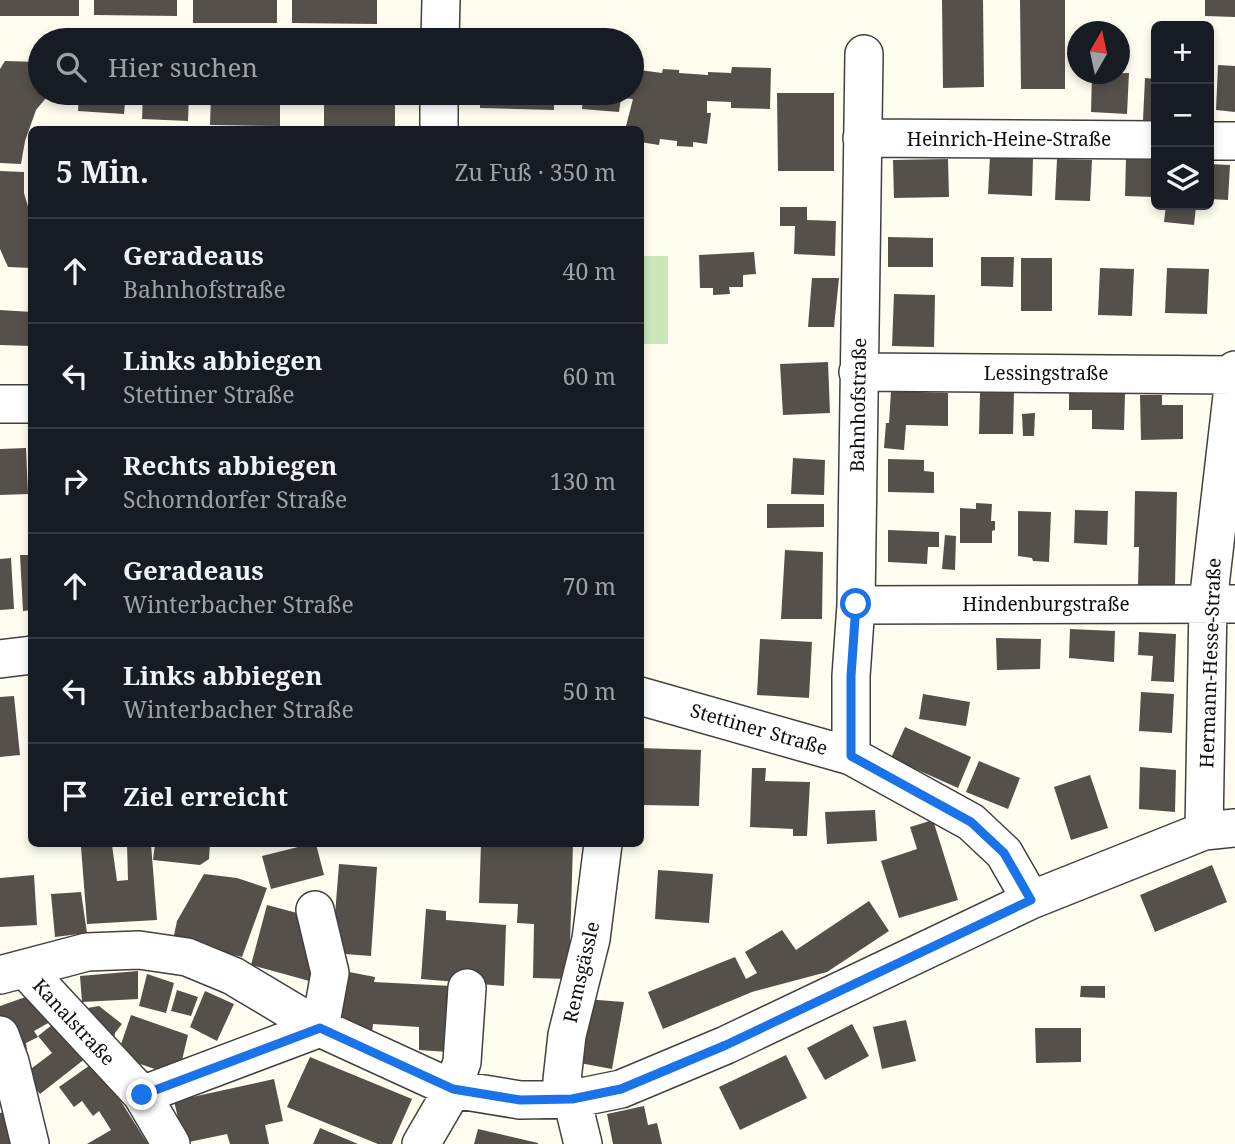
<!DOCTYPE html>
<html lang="de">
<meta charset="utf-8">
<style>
:root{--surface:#171b24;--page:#20242c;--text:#f1f3f6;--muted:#9ea1a6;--line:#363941}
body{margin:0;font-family:"Noto Serif",serif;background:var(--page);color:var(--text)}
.controls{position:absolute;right:21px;top:21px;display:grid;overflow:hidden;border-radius:10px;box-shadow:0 4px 10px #0003}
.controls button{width:63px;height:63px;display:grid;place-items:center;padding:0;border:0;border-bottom:2px solid var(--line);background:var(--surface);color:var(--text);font:35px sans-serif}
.compass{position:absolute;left:1067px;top:21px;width:63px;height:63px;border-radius:50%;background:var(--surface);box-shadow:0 4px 10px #0003;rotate:9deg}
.stop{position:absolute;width:21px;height:21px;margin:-16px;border:5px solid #1a73e8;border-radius:50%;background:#fff}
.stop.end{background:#1a73e8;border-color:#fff;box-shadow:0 2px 7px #0008}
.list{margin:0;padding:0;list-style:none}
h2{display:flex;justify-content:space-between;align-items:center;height:91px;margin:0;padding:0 28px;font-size:30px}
h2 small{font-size:23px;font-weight:400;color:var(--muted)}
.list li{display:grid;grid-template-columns:46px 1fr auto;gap:21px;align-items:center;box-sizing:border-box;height:105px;padding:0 28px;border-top:2px solid var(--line)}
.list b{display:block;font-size:26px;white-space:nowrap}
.list p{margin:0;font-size:23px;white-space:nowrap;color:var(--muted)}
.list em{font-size:23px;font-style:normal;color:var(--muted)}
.icon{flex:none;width:38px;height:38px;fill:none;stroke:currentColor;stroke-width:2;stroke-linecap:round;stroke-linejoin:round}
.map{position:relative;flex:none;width:1235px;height:1144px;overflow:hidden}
.search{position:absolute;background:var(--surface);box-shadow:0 4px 10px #0003;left:28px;top:28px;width:616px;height:77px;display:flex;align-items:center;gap:18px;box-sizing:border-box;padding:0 24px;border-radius:38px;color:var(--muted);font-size:26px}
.panel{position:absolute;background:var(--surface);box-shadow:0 4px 10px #0003;left:28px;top:126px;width:616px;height:721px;border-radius:10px}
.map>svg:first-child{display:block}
.green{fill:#cce8ba}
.building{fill:#56504b}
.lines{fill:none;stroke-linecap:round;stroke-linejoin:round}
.minor-casing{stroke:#414141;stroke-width:40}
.minor{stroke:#fff;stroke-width:37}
.route{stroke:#1a73e8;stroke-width:9}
.labels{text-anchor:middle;stroke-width:7;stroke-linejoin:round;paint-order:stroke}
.street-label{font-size:19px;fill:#0e0e0e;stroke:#fff}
</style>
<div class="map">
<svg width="1235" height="1144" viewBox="0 0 1235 1144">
<rect width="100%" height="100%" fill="#fefdef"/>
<path class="green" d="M641 256H668V344H641Z"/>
<path class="building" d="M0 0H79V16H0Z
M94 0H177V16L94 15Z
M193 0H277V23H193Z
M292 0H377V24L292 23Z
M942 0H983L984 87 943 88Z
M1020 0H1065V89H1021Z
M1205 0H1235V17L1205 16Z
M5 61 40 62V93H58V99L46 98 36 110 25 141 21 164 0 163V69Z
M1218 65 1235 66V112L1216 110Z
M732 67 771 68 770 109 731 108V102L707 101V113H711L707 144 693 142V147L677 146V141L660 139 659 145 640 142V130H629V127L626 126 633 99 621 98 619 112 582 109 583 96 581 93H632V69L662 73 663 69 679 70V73L708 75V72L731 73Z
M1129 73 1127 114 1091 112 1092 74Z
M1145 78 1156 79V121L1143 120Z
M79 93H126L124 114 78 111Z
M143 93H189L188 121 142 119Z
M211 93H280V126L210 125Z
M324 93H395V127H324Z
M480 93H554V110L480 108Z
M777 93H834V171H778Z
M990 156 1033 158 1032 196 988 194Z
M1126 158 1156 159 1154 197 1125 196Z
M948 159 949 197 894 198 893 160Z
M1057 159 1092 160 1090 201 1055 200Z
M1209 164 1230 165 1228 200 1209 199Z
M0 171 24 172V193L32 220V268L8 267 0 249Z
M1166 205 1196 207 1194 225 1164 222Z
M780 207H807V220L836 221 835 256 794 254 795 226H780Z
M888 237 933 238V267H888Z
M754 252 756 274 743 275V287H729L730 294 713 295V288H700L699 255Z
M981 257H1014L1013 287 981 286Z
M1021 258H1052V311H1021Z
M1100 268 1134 269 1132 316 1098 315Z
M1167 268 1209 269 1207 314 1165 313Z
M812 278H839L834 327H808Z
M894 294 935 295 934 347 892 346Z
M0 310 32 312V346L0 345Z
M828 362 830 413 783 415 780 364Z
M891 391 948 393V426L906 425 904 450 884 448 886 423H889Z
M980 392H1014L1013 434H979Z
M1069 393 1125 394 1124 430 1092 429V410H1069Z
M1140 395H1162V405H1183V439L1141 440Z
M1035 413 1034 436H1023L1022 414Z
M26 448 28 494 0 495V449Z
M793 458 825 460 824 495 791 494Z
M888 459 924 460V471L934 472V493L888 492Z
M1135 491 1177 492 1175 586 1138 585 1139 547H1134Z
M976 503 992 504 991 521H995V530L992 531V543H960V508L976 509Z
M767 504H824V527L767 528Z
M1075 510 1108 511 1107 545 1074 543Z
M1018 511 1051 512 1049 562 1033 561 1032 558 1018 556Z
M888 530 939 532V547H928L927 564 888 562Z
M945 535 956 536 955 570 942 569Z
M785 550 823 552 822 619H781Z
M20 555H32V610L23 611Z
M11 558 14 609 0 610V559Z
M1070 629 1115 631 1114 662 1069 658Z
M1139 632 1176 634 1174 682 1151 681 1153 656 1138 655Z
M996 638 1041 639 1040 669 997 670Z
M760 639 812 642 809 698 757 695Z
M1141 692 1174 694 1172 733 1139 731Z
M923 694 970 702 966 726 919 719Z
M14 696 20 755 0 757V697Z
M905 727 971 757 958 788 891 758Z
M640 748 701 750 699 806 640 805Z
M979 761 1020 778 1008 809 966 792Z
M1140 767 1176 770 1175 812 1139 809Z
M752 768H766L765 781 810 782 807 836H793V829L750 827Z
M1090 775 1108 828 1071 840 1054 787Z
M875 810 877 841 827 844 825 812Z
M933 820 958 900 899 918 881 861 917 849 910 827Z
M127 844H151L157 920 87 924 81 847 112 845 117 881 128 880Z
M155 844H210L209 859 200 865 153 860Z
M310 844H316L324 875 271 889 262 856Z
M481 844H573L569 979 533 978 534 924 517 923 518 904 479 903Z
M339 864 377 867 371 956 332 953Z
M1212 865 1227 902 1155 932 1140 895Z
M658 870 713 874 709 923 655 919Z
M204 874 237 878 267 888 242 957 173 940 177 921Z
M34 875 37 925 0 927V878Z
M81 892 87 933 55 937 51 894Z
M869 901 889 931 827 972 752 992 663 1029 648 992 735 957 746 979 757 973 745 952 782 930 796 950Z
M267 905 301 914 298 925 313 929V982L251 965Z
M426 909 446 911V920L506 925 504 986 421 979Z
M138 971V999L82 1002 80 976Z
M344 971 375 977 374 982 452 986 448 1052 419 1050V1027L373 1024 372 1033 337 1020Z
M147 974 174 983 166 1013 139 1006Z
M1081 986H1105V998L1080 997Z
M177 990 198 997 191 1016 171 1011Z
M205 991 234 1004 217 1041 190 1027Z
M34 994 50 1022 34 1031 38 1037 26 1043 27 1050 15 1055 0 1024V1006Z
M585 999 624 1002 612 1069 574 1062Z
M99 1006 122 1024 115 1033 113 1047 82 1009Z
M131 1015 188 1035 178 1077 117 1056Z
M906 1020 916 1061 882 1069 873 1027Z
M57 1021 86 1058 40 1094 24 1074 52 1053 38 1036Z
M852 1024 869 1056 825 1080 807 1048Z
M1035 1028H1081V1062L1036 1063Z
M786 1055 807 1098 740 1130 719 1087Z
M310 1057 412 1099 392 1144H378L287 1107Z
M93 1063 118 1097 148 1144H87L111 1130 99 1111 93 1116 82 1101 74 1107 59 1087Z
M274 1079 283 1121 265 1125 269 1144H230L227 1134 184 1143 174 1101Z
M644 1106 648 1125 657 1123 662 1144H613L607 1114Z
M9 1111 14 1144H0V1113Z
M320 1128 358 1144H313Z
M478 1129 538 1143V1144H474Z"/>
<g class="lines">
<defs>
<path id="minor" d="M440 40 441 0
M439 130V93
M862 138 1156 140
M1209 141H1235
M858 372 1235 375
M0 404H32
M856 605 1235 604
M0 659 32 655
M640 696 851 756 971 822 1004 853 1031 900
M851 756V676L856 605 864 54
M1204 831 1208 603 1235 370
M315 910 330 973 320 1028
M25 969 142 1095 171 1144
M0 975 87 952 139 950 187 957 233 976 320 1028 453 1089 520 1100 572 1099 621 1089 726 1045 1031 900 1204 831 1235 828
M0 1035 10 1062 30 1144
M142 1095 320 1028
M421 1144 453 1089 462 1062 467 988
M583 1144 572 1099 562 1080 567 1035 591 939 603 844"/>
</defs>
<use href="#minor" class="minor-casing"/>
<use href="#minor" class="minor"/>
</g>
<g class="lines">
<path class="route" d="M142 1095 320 1028 453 1089 520 1100 572 1099 621 1089 726 1045 1031 900 1004 853 971 822 851 756V676L856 604"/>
</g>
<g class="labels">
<g class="street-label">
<text x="1009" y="146">Heinrich-Heine-Straße</text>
<text x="1046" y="380">Lessingstraße</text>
<text transform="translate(858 405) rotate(-89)" y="7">Bahnhofstraße</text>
<text x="1046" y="611">Hindenburgstraße</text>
<text transform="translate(1210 663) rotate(-88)" y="7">Hermann-Hesse-Straße</text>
<text transform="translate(759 729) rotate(16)" y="7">Stettiner Straße</text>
<text transform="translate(581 972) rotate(-77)" y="7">Remsgässle</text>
<text transform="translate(74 1022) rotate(47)" y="7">Kanalstraße</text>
</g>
</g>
</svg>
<div class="controls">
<button>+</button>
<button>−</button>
<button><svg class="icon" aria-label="layers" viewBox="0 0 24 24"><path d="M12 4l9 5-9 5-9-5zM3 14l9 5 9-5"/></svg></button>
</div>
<svg class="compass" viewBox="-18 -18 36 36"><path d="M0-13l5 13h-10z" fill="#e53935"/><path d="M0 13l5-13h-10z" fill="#9ea1a6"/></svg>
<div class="stop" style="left:856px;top:604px"></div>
<div class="stop end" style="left:142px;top:1095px"></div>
<div class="search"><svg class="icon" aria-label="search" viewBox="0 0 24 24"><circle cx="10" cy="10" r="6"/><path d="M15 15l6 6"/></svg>Hier suchen</div>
<section class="panel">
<h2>5 Min.<small>Zu Fuß · 350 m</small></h2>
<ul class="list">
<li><svg class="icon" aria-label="ahead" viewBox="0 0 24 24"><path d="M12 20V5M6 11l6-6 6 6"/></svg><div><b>Geradeaus</b><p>Bahnhofstraße</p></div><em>40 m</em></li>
<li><svg class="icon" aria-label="left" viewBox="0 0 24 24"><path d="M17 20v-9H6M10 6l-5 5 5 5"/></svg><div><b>Links abbiegen</b><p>Stettiner Straße</p></div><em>60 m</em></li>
<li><svg class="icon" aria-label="right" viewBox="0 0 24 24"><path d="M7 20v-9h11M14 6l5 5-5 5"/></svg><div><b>Rechts abbiegen</b><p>Schorndorfer Straße</p></div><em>130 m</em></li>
<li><svg class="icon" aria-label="ahead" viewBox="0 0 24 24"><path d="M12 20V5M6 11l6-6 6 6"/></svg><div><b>Geradeaus</b><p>Winterbacher Straße</p></div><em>70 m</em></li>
<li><svg class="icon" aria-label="left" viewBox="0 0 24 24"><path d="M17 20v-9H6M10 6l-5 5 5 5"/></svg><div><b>Links abbiegen</b><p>Winterbacher Straße</p></div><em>50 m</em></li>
<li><svg class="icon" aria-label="arrive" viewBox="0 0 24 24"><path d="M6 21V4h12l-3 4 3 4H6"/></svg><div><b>Ziel erreicht</b></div></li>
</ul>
</section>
</div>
